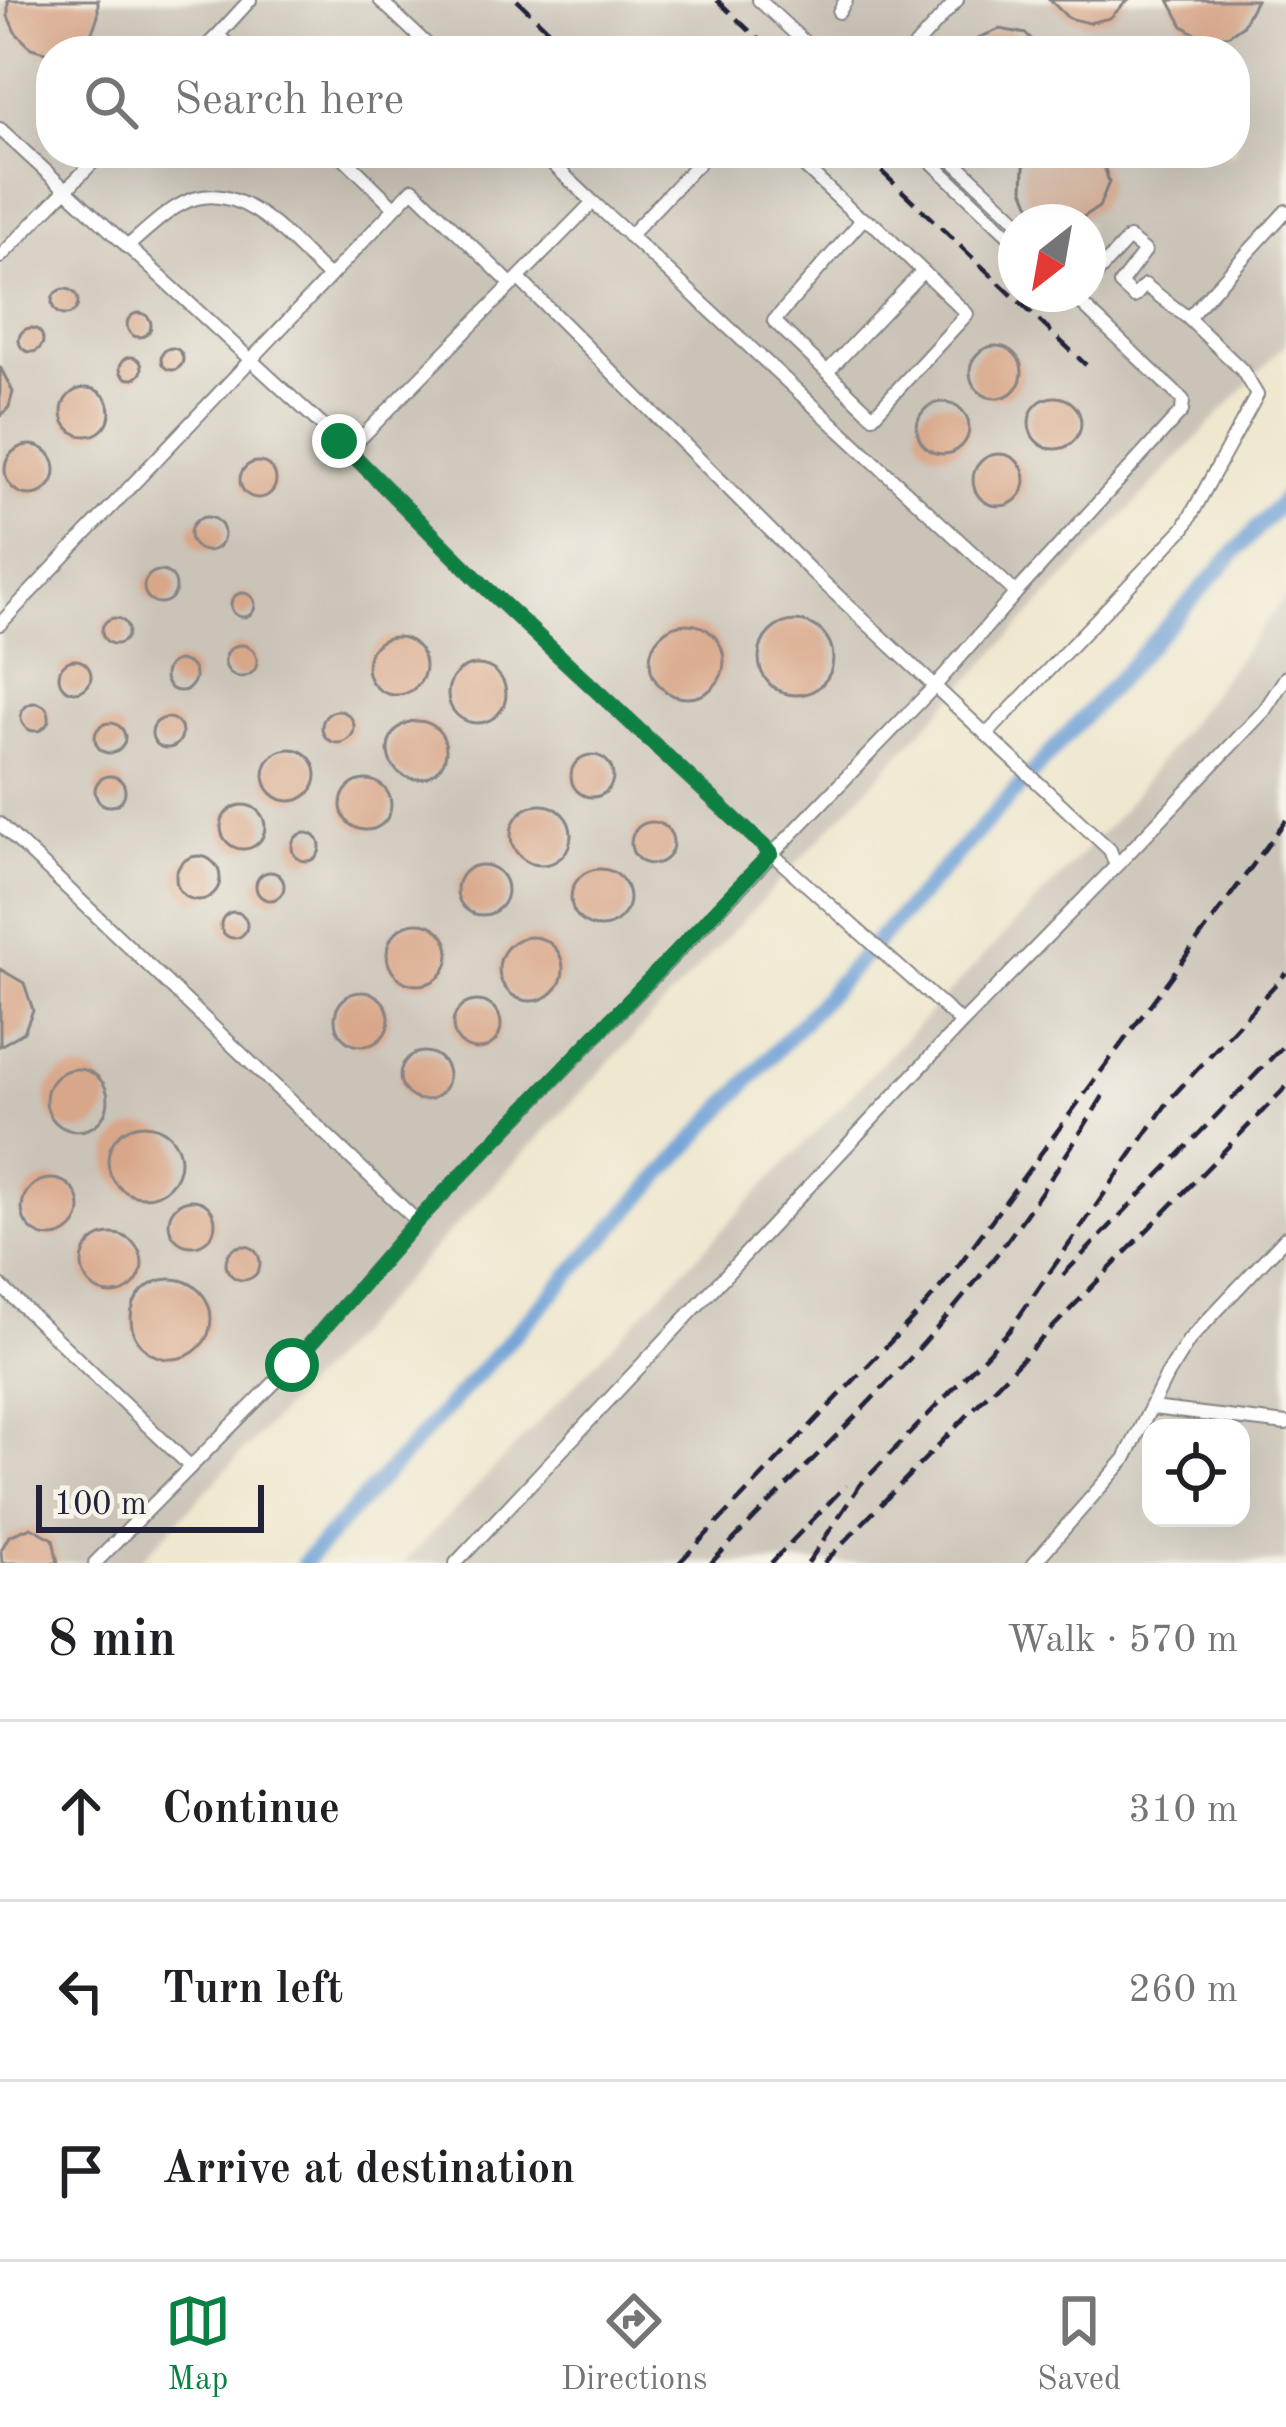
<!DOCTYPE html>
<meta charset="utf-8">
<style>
:root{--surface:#fff;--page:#f6f6f6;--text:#202124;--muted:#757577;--line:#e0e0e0;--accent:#0b8043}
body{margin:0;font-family:"Old Standard TT",serif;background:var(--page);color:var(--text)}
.controls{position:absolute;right:36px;bottom:36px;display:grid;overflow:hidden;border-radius:24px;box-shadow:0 12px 48px #0002}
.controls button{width:108px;height:108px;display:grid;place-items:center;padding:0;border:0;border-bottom:3px solid var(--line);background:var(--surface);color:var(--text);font:60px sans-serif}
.compass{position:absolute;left:998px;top:204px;width:108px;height:108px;border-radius:50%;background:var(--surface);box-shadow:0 12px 48px #0002;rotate:211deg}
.scale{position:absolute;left:36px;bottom:30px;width:228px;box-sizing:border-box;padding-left:12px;border:6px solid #22223b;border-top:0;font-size:33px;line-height:42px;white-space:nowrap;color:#22223b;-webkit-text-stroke:9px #f7f3e8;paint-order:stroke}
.stop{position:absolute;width:36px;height:36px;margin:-27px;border:9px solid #0b8043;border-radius:50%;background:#fff}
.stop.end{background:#0b8043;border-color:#fff;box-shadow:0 3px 12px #0008}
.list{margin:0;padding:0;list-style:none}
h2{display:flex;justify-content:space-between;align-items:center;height:156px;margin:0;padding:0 48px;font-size:51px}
h2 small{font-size:39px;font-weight:400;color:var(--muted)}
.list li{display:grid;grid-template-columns:78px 1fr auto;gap:36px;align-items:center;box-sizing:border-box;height:180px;padding:0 48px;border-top:3px solid var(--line)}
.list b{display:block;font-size:45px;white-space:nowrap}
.list em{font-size:39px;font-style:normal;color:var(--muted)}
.icon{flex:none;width:66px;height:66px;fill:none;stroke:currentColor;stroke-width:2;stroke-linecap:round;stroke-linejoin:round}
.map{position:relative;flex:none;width:1286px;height:1563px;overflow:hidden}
.search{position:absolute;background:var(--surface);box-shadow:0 12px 48px #0002;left:36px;right:36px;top:36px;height:132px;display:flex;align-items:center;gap:30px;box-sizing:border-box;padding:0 42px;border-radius:48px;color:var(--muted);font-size:45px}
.sheet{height:696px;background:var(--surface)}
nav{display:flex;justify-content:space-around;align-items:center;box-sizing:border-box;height:168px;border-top:3px solid var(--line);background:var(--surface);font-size:33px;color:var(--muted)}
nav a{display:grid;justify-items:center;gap:6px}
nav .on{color:var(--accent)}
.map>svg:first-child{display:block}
.industrial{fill:#cac3b8;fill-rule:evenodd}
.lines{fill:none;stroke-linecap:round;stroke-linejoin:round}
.canal{stroke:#699dd5;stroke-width:16}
.building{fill:#d8a688}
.street-casing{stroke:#888484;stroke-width:16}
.street{stroke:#fff;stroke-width:12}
.rail{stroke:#22223b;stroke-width:4.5;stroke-dasharray:18 9;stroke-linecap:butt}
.route{stroke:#0b8043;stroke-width:15}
</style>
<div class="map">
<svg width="1286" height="1563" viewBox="0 0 1286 1563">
<rect width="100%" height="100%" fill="#f7f3e8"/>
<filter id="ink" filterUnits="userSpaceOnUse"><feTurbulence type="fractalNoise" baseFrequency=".00833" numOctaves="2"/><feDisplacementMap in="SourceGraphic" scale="24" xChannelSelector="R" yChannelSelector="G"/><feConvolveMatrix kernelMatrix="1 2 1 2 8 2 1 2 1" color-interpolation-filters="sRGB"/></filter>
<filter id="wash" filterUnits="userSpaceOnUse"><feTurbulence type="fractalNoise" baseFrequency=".004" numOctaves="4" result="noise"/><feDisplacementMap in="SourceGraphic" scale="48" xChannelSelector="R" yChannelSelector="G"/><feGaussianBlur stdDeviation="2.7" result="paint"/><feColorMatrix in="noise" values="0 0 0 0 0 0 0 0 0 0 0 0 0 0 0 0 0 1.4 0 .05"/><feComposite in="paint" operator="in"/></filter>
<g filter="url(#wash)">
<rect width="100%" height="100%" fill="#efe7ce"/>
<path class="industrial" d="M0 0H1286V343L138 1563H0ZM51 51H1235V153H51ZM1016 222H1088V294H1016Z
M1286 596V1563H404L1118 816ZM1151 1428H1241V1518H1151Z"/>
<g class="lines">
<path class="canal" d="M304 1563 1286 497"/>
</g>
<g id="blocks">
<path class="building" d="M8 0H98V16L92 32 80 44 67 51 48 53 31 48 15 32 8 16Z
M1050 0H1128L1110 18 1089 23 1068 18Z
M1169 0H1256L1242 26 1229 35 1213 38 1197 35 1183 26Z
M1000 29 1026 34 1044 51H967L980 37Z
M1031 153H1100L1109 182 1099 207 1075 222H1055L1040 215 1029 203 1023 188 1024 167Z
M52 302a13 13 0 1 1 26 0a13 13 0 1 1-26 0Z
M127 325a12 12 0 1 1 24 0a12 12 0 1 1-24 0Z
M19 340a12 12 0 1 1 24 0a12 12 0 1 1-24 0Z
M970 372a26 26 0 1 1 52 0a26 26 0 1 1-52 0Z
M161 359a11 11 0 1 1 22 0a11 11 0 1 1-22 0Z
M120 368a11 11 0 1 1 22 0a11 11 0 1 1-22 0Z
M0 367 13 392 9 407 0 417Z
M62 412a24 24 0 1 1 48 0a24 24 0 1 1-48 0Z
M1029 423a26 26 0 1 1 52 0a26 26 0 1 1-52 0Z
M917 428a26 26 0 1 1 52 0a26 26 0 1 1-52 0Z
M5 470a25 25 0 1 1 50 0a25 25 0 1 1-50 0Z
M973 480a26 26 0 1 1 52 0a26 26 0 1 1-52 0Z
M240 480a18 18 0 1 1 36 0a18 18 0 1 1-36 0Z
M190 534a17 17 0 1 1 34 0a17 17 0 1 1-34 0Z
M144 587a16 16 0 1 1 32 0a16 16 0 1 1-32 0Z
M231 605a12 12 0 1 1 24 0a12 12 0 1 1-24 0Z
M102 631a13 13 0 1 1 26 0a13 13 0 1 1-26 0Z
M759 658a37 37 0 1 1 74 0a37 37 0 1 1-74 0Z
M650 661a37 37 0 1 1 74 0a37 37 0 1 1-74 0Z
M367 666a29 29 0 1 1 58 0a29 29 0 1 1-58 0Z
M225 661a16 16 0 1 1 32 0a16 16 0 1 1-32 0Z
M59 676a16 16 0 1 1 32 0a16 16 0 1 1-32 0Z
M165 676a15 15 0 1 1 30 0a15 15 0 1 1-30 0Z
M448 694a29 29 0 1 1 58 0a29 29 0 1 1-58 0Z
M21 717a14 14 0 1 1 28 0a14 14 0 1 1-28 0Z
M322 727a16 16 0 1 1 32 0a16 16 0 1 1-32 0Z
M152 733a15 15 0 1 1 30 0a15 15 0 1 1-30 0Z
M388 750a29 29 0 1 1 58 0a29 29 0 1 1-58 0Z
M95 738a15 15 0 1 1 30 0a15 15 0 1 1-30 0Z
M264 775a26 26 0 1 1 52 0a26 26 0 1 1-52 0Z
M571 776a21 21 0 1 1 42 0a21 21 0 1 1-42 0Z
M95 791a15 15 0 1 1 30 0a15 15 0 1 1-30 0Z
M341 805a25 25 0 1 1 50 0a25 25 0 1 1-50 0Z
M221 827a22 22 0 1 1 44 0a22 22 0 1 1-44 0Z
M511 835a30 30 0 1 1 60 0a30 30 0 1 1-60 0Z
M631 843a21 21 0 1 1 42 0a21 21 0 1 1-42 0Z
M292 847a14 14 0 1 1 28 0a14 14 0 1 1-28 0Z
M176 878a22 22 0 1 1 44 0a22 22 0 1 1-44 0Z
M457 890a25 25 0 1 1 50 0a25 25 0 1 1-50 0Z
M571 898a29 29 0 1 1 58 0a29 29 0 1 1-58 0Z
M256 886a14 14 0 1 1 28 0a14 14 0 1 1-28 0Z
M221 925a13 13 0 1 1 26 0a13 13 0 1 1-26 0Z
M387 954a31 31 0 1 1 62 0a31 31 0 1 1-62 0Z
M499 969a32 32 0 1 1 64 0a32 32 0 1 1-64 0Z
M0 969 24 983 33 1010 24 1032 0 1046Z
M335 1019a27 27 0 1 1 54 0a27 27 0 1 1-54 0Z
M453 1025a24 24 0 1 1 48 0a24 24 0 1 1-48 0Z
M400 1076a24 24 0 1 1 48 0a24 24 0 1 1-48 0Z
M46 1100a31 31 0 1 1 62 0a31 31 0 1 1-62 0Z
M108 1161a36 36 0 1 1 72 0a36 36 0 1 1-72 0Z
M22 1208a29 29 0 1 1 58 0a29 29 0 1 1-58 0Z
M169 1223a23 23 0 1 1 46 0a23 23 0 1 1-46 0Z
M82 1264a30 30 0 1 1 60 0a30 30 0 1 1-60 0Z
M226 1263a17 17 0 1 1 34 0a17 17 0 1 1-34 0Z
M131 1319a40 40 0 1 1 80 0a40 40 0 1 1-80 0Z
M31 1527 53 1539 58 1563H2L1 1550 9 1536Z"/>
</g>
</g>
<g filter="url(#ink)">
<use href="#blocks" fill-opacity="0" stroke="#888484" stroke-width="3"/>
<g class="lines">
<defs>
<path id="street" d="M380 0 434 51
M759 0 814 51
M839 12 846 0
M218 35 250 0
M202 51 218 35 234 51
M911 51 957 0
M0 129 339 441 484 586 771 853 962 1023
M339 153 395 208
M790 153 856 215 876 226 967 314 873 416 774 321 863 219
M922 153 1016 242
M945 153 1019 222
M629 236 708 153
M127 247C146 231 172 204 197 198 249 185 294 245 329 277
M0 257 102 153
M1088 283 1129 238 1145 251 1120 284 1134 297 1145 285 1188 318
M827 372 923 271
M349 450 593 202 541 153
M1016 593 1182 411 1183 400 1071 294
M0 624 413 189 512 285
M987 734 1184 528 1257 395 1242 370 1188 318 1286 211
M0 824 417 1221 292 1365 95 1563
M1116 866 1264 711 1286 677
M417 1221 934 687 1016 593 593 202
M0 1285 190 1466
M1152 1408 1286 1424
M456 1563 962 1023 1116 866 1110 850 809 569 518 278
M1034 1563 1125 1459 1167 1375 1189 1340 1286 1237"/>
</defs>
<use href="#street" class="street-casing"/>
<use href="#street" class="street"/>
<path class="rail" d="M517 0 570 51
M717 0 771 51
M862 153 1086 365
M1063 1275 1286 1043
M679 1563 922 1309 958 1266 1286 820
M711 1563C801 1469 899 1379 980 1276 1025 1219 1065 1158 1103 1096
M771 1563 846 1485
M808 1563 860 1485 1009 1331 1170 1099 1286 973
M824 1563 1286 1087"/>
</g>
</g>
<g class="lines" filter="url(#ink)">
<path class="route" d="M292 1365 417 1221 771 853 484 586 339 441"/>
</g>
</svg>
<div class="controls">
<button><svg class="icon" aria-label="locate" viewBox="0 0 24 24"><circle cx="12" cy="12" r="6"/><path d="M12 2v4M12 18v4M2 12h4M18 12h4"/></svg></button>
</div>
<svg class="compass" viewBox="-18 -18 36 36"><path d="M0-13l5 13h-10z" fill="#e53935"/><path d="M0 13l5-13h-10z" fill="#757577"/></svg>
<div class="scale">100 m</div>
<div class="stop" style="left:292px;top:1365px"></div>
<div class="stop end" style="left:339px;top:441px"></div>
<div class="search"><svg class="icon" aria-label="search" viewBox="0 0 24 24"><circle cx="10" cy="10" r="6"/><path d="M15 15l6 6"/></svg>Search here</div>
</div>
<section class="sheet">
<h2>8 min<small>Walk · 570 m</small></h2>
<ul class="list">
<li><svg class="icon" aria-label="ahead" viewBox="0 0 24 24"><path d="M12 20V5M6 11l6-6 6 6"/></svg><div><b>Continue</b></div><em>310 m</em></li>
<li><svg class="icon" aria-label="left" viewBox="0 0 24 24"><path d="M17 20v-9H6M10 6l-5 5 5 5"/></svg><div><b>Turn left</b></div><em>260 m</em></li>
<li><svg class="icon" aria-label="arrive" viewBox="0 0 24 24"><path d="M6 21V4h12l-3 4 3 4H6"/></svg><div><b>Arrive at destination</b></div></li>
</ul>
</section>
<nav>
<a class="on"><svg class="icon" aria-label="map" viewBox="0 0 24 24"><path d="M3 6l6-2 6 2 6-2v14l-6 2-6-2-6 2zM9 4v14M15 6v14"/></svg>Map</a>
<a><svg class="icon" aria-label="directions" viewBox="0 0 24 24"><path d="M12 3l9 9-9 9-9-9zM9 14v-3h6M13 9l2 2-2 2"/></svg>Directions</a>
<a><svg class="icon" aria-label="saved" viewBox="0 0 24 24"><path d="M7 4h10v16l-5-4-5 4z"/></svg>Saved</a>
</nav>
